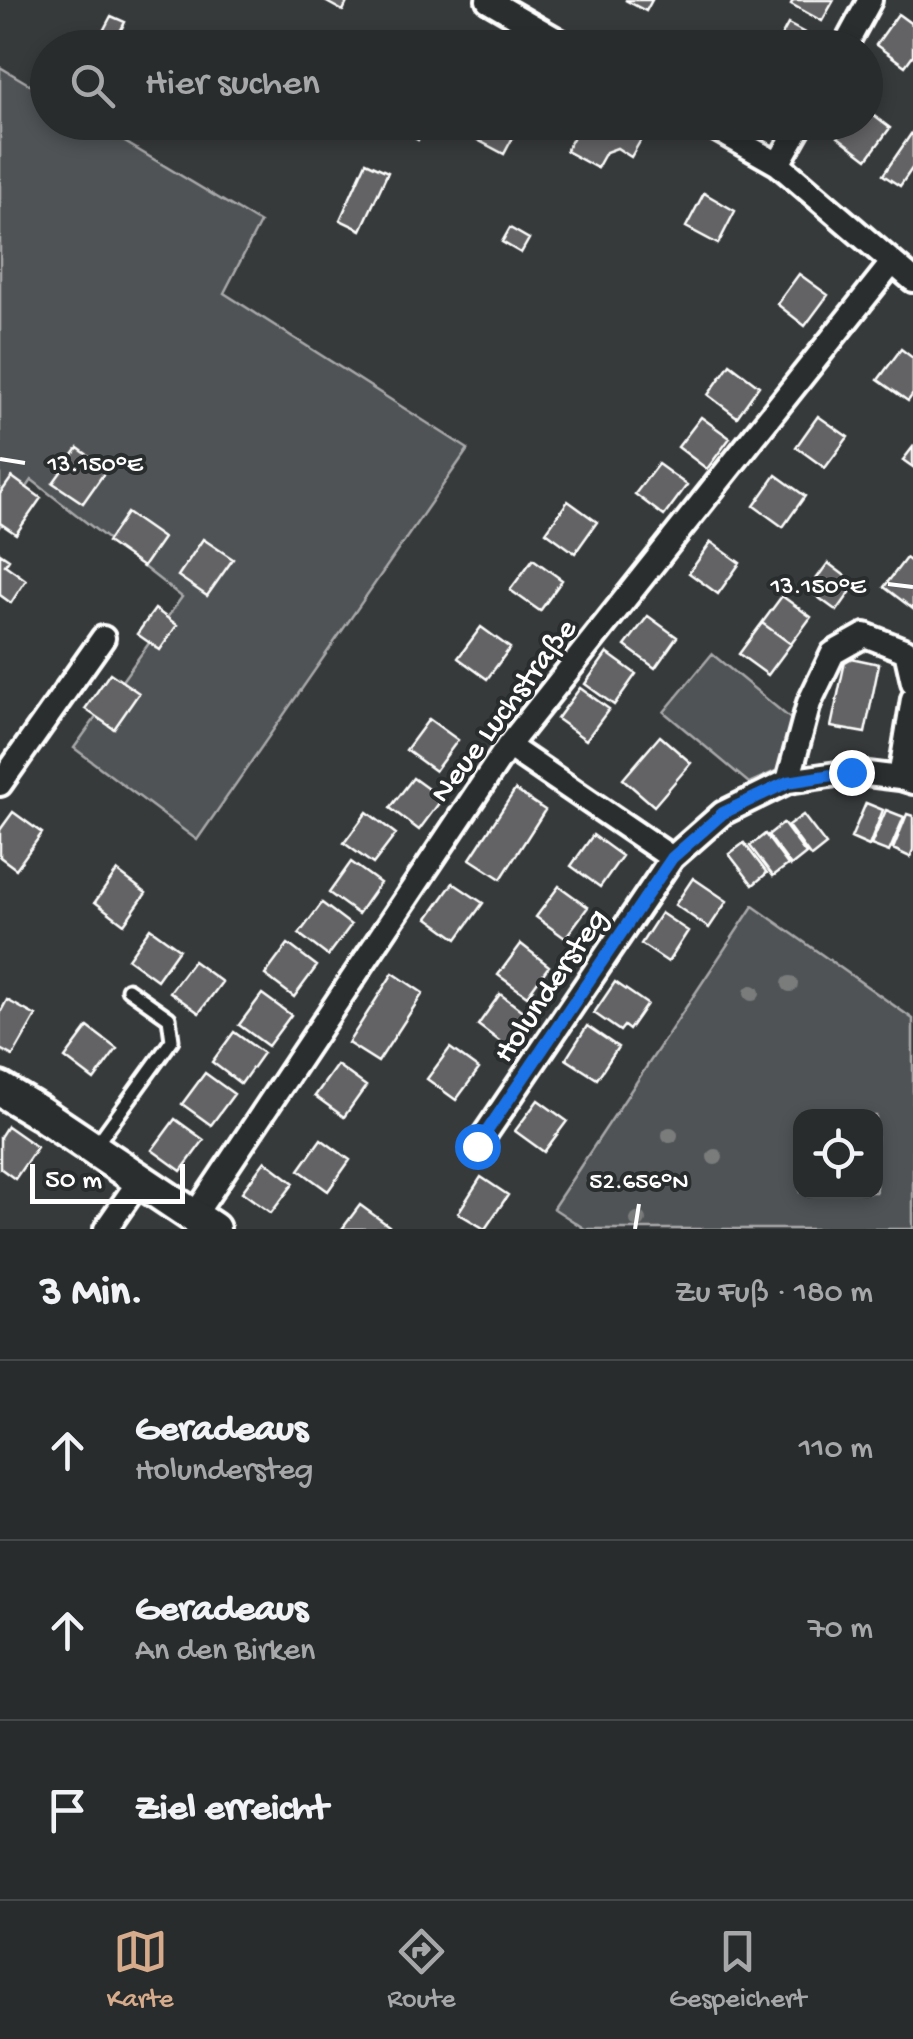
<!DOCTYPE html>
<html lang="de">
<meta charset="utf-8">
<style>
:root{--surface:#292c2c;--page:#313434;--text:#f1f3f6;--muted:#a5a7a9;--line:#454848;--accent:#d6ab8b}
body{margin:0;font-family:"Gochi Hand",sans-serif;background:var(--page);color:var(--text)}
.controls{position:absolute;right:30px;bottom:30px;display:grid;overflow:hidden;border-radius:20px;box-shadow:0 5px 15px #0003}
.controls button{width:90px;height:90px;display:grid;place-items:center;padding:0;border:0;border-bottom:2px solid var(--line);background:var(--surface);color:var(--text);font:50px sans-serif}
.scale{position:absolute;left:30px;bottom:25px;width:155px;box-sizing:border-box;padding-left:10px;border:5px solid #fff;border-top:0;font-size:28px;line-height:35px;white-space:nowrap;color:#fff;-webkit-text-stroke:8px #2a2d2e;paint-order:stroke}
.stop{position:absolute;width:30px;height:30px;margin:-22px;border:8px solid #1a73e8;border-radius:50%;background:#fff}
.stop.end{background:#1a73e8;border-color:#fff;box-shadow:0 2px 10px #0008}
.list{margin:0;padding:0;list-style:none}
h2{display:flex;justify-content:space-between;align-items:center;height:130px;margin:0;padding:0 40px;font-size:42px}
h2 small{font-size:32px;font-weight:400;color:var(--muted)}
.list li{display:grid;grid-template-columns:65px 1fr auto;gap:30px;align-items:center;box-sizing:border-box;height:180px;padding:0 40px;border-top:2px solid var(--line)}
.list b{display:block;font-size:38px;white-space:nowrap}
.list p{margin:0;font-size:32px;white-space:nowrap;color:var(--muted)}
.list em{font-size:32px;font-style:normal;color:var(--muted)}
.icon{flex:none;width:55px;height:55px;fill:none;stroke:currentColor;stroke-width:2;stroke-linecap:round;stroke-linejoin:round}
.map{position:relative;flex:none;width:913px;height:1229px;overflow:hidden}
.search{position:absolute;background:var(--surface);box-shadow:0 5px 15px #0003;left:30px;right:30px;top:30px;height:110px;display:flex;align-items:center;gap:25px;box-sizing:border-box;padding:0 35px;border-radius:55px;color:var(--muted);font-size:38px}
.sheet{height:670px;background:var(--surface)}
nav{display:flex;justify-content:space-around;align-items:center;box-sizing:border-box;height:140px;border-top:2px solid var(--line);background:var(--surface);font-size:28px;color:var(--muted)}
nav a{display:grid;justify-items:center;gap:5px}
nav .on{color:var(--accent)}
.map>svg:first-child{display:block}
.green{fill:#505354;stroke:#a8a9aa;stroke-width:2.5;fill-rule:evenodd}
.building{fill:#636465;stroke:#fff;stroke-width:2.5}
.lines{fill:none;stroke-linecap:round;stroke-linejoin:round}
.lane-casing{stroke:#fff;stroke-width:19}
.street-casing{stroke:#fff;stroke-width:30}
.secondary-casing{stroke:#fff;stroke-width:40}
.lane{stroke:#2a2d2e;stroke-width:11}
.street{stroke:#2a2d2e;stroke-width:22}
.secondary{stroke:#2a2d2e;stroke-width:32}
.tree{fill:#7a7c7c}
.route{stroke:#1a73e8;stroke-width:12}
.ticks{fill:none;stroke:#fff;stroke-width:4}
.labels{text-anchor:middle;stroke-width:8;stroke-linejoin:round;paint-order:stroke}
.street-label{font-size:32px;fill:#fff;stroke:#2a2d2e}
.ticks-label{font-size:25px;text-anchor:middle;fill:#fff;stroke:#2a2d2e;stroke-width:8;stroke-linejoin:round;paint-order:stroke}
</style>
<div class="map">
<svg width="913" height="1229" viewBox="0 0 913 1229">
<rect width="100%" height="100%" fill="#373a3b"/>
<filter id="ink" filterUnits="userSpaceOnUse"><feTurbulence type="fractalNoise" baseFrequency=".01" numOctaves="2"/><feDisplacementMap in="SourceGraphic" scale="20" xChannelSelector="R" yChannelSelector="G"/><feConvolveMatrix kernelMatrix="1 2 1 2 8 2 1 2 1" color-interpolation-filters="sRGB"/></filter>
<g filter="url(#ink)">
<path class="green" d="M0 67 47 95 48 122 93 123 260 223 224 293 468 449 197 840 74 748 182 597 32 480 0 526Z
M712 654 792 720 778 770 749 783 664 712Z
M753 906 913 1019V1229H585L553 1208ZM800 1116H876V1192H800Z"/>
<path class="building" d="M323 0H348L343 11Z
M625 0H652L646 11Z
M793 0H834L822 21 791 4Z
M898 14 913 25V55L905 66 876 45Z
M111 16 125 22 114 43 100 37Z
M788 24 820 41 816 48H775Z
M179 35 203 48H172Z
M866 110 890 128 867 159 838 137 849 122H866Z
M387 122H428L418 140Z
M480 122H521L504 154 472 137Z
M582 122H632L646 131 631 157 617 148 606 152 597 168 566 151Z
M913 131V167L900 186 883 175Z
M366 162 388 172 361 230 340 220Z
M704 193 735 211 718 244 686 227Z
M510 228 529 239 521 253 502 242Z
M799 274 828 295 805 326 777 304Z
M901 349 913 358V394L908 401 878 380Z
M730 364 759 386 737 417 708 395Z
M818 416 848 437 825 468 796 447Z
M701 417 730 438 707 469 678 447Z
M913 447V467L903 460Z
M78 448 107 469 83 503 53 483Z
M658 464 687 485 664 516 635 494Z
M776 475 805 496 783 527 754 506Z
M12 477 41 498 16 534 0 523V494Z
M568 501 597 522 575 553 546 532Z
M127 513 163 538 143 567 107 542Z
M203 539 233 559 207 596 178 576Z
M711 542 740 563 718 594 689 573Z
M0 553 9 559 5 565 26 580 11 603 0 595Z
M906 558 913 563V609L884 587Z
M533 559 562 580 540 611 510 590Z
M828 563 856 584 837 611 808 590Z
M782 596 811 617 791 644 762 623Z
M155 609 177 625 160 650 137 634Z
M648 616 677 637 655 668 625 646Z
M762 623 791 644 768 675 739 654Z
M481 627 510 648 487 679 458 658Z
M607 653 636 674 614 705 585 684Z
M846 657 879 664 865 733 831 727Z
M110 673 139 693 114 729 85 709Z
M580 688 609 709 586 740 557 719Z
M429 719 458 740 435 771 406 750Z
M660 736 691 763 654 806 623 779Z
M413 778 442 799 419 830 390 808Z
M515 790 545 810 501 879 470 859Z
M866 803 883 810 869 846 851 838Z
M886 810 904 817 889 852 871 845Z
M13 812 42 833 16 869 0 857V830Z
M367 812 396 834 373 864 344 843Z
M907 814 913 816V850L910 857 893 849Z
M803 815 826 845 811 857 788 826Z
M783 823 806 854 791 866 768 835Z
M765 834 788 865 773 876 750 846Z
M593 835 622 856 600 887 571 866Z
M744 843 767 873 753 885 729 854Z
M351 862 380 883 358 914 329 893Z
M117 871 146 893 124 924 95 902Z
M693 878 727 901 709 928 675 905Z
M453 883 483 903 457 939 428 918Z
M559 886 588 907 565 938 536 917Z
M322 903 351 925 328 956 299 934Z
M661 913 688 931 668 962 641 944Z
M150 928 179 949 157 980 128 959Z
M288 944 317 966 294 997 265 975Z
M521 944 549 966 527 996 498 975Z
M193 961 222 982 199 1013 170 992Z
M393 973 423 993 378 1062 348 1043Z
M615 982 647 1004 629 1030 624 1026 620 1031 594 1013Z
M262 994 291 1015 268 1046 239 1025Z
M500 994 529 1016 506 1046 478 1025Z
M7 1000 36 1016 13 1056 0 1049V1013Z
M587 1026 618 1047 597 1079 566 1059Z
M88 1027 117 1049 94 1080 65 1058Z
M234 1032 263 1053 241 1084 212 1062Z
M450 1048 479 1069 456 1100 427 1079Z
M337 1065 366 1086 344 1117 315 1096Z
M205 1073 234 1094 211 1125 182 1104Z
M538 1100 567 1121 544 1152 515 1131Z
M175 1119 204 1140 181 1171 152 1150Z
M7 1126 37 1147 15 1179 0 1168V1137Z
M321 1139 350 1160 328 1191 299 1170Z
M265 1161 294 1183 271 1213 242 1192Z
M481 1177 508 1195 485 1229 458 1213Z
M360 1205 389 1226 387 1229H342Z"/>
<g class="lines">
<defs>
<path id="lane" d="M96 1145 172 1040 169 1018 128 989"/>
<path id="street" d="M488 0 571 48
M844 48 870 0
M704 122 778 164 913 280
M778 164 802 122
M508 746 672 858
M900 778 913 699
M788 781 809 703 833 653 865 635 906 651 913 682
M0 784 103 638
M477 1146 672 858 723 813 788 781 851 772 900 778 913 782
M194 1216 508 746 892 263
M106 1229 140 1180"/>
<path id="secondary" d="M0 1089 40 1113 213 1229"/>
</defs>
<use href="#lane" class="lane-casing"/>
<use href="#street" class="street-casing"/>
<use href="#secondary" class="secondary-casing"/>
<use href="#lane" class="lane"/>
<use href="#street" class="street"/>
<use href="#secondary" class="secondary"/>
</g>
<g class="tree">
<circle cx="790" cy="984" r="8"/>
<circle cx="752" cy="993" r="8"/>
<circle cx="670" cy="1135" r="8"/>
<circle cx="715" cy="1157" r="8"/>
<circle cx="638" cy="1220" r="8"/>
</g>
</g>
<g class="lines" filter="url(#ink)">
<path class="route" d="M477 1146 672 858 723 813 788 782 851 772"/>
</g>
<path class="ticks" d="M0 459 25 463M888 584 913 587M635 1229 639 1204"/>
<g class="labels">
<g class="street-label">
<text transform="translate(501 709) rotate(-53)" y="11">Neue Luchstraße</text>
<text transform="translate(548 984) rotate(-56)" y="11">Holundersteg</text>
</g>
</g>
<g class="ticks-label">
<text x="95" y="471">13.150°E</text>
<text x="818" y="593">13.150°E</text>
<text x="639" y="1188">52.656°N</text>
</g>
</svg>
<div class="controls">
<button><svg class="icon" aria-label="locate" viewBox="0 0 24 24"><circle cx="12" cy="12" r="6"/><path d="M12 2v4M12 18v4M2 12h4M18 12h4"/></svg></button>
</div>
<div class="scale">50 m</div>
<div class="stop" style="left:477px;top:1146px"></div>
<div class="stop end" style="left:851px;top:772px"></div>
<div class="search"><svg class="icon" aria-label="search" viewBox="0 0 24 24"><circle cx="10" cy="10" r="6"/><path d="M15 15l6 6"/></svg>Hier suchen</div>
</div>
<section class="sheet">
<h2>3 Min.<small>Zu Fuß · 180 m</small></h2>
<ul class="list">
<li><svg class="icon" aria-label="ahead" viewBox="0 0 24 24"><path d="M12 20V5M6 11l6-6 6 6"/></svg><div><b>Geradeaus</b><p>Holundersteg</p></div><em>110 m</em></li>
<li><svg class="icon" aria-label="ahead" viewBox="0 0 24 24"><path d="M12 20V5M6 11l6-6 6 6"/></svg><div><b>Geradeaus</b><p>An den Birken</p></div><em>70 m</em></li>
<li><svg class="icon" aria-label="arrive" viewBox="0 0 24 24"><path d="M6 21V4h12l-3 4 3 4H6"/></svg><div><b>Ziel erreicht</b></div></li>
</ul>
</section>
<nav>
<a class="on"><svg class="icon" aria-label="map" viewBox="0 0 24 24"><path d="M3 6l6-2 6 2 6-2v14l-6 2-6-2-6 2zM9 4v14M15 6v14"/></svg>Karte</a>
<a><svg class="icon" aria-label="directions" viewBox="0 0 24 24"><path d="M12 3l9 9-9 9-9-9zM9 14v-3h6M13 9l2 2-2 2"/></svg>Route</a>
<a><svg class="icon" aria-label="saved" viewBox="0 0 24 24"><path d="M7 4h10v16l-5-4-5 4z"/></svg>Gespeichert</a>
</nav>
